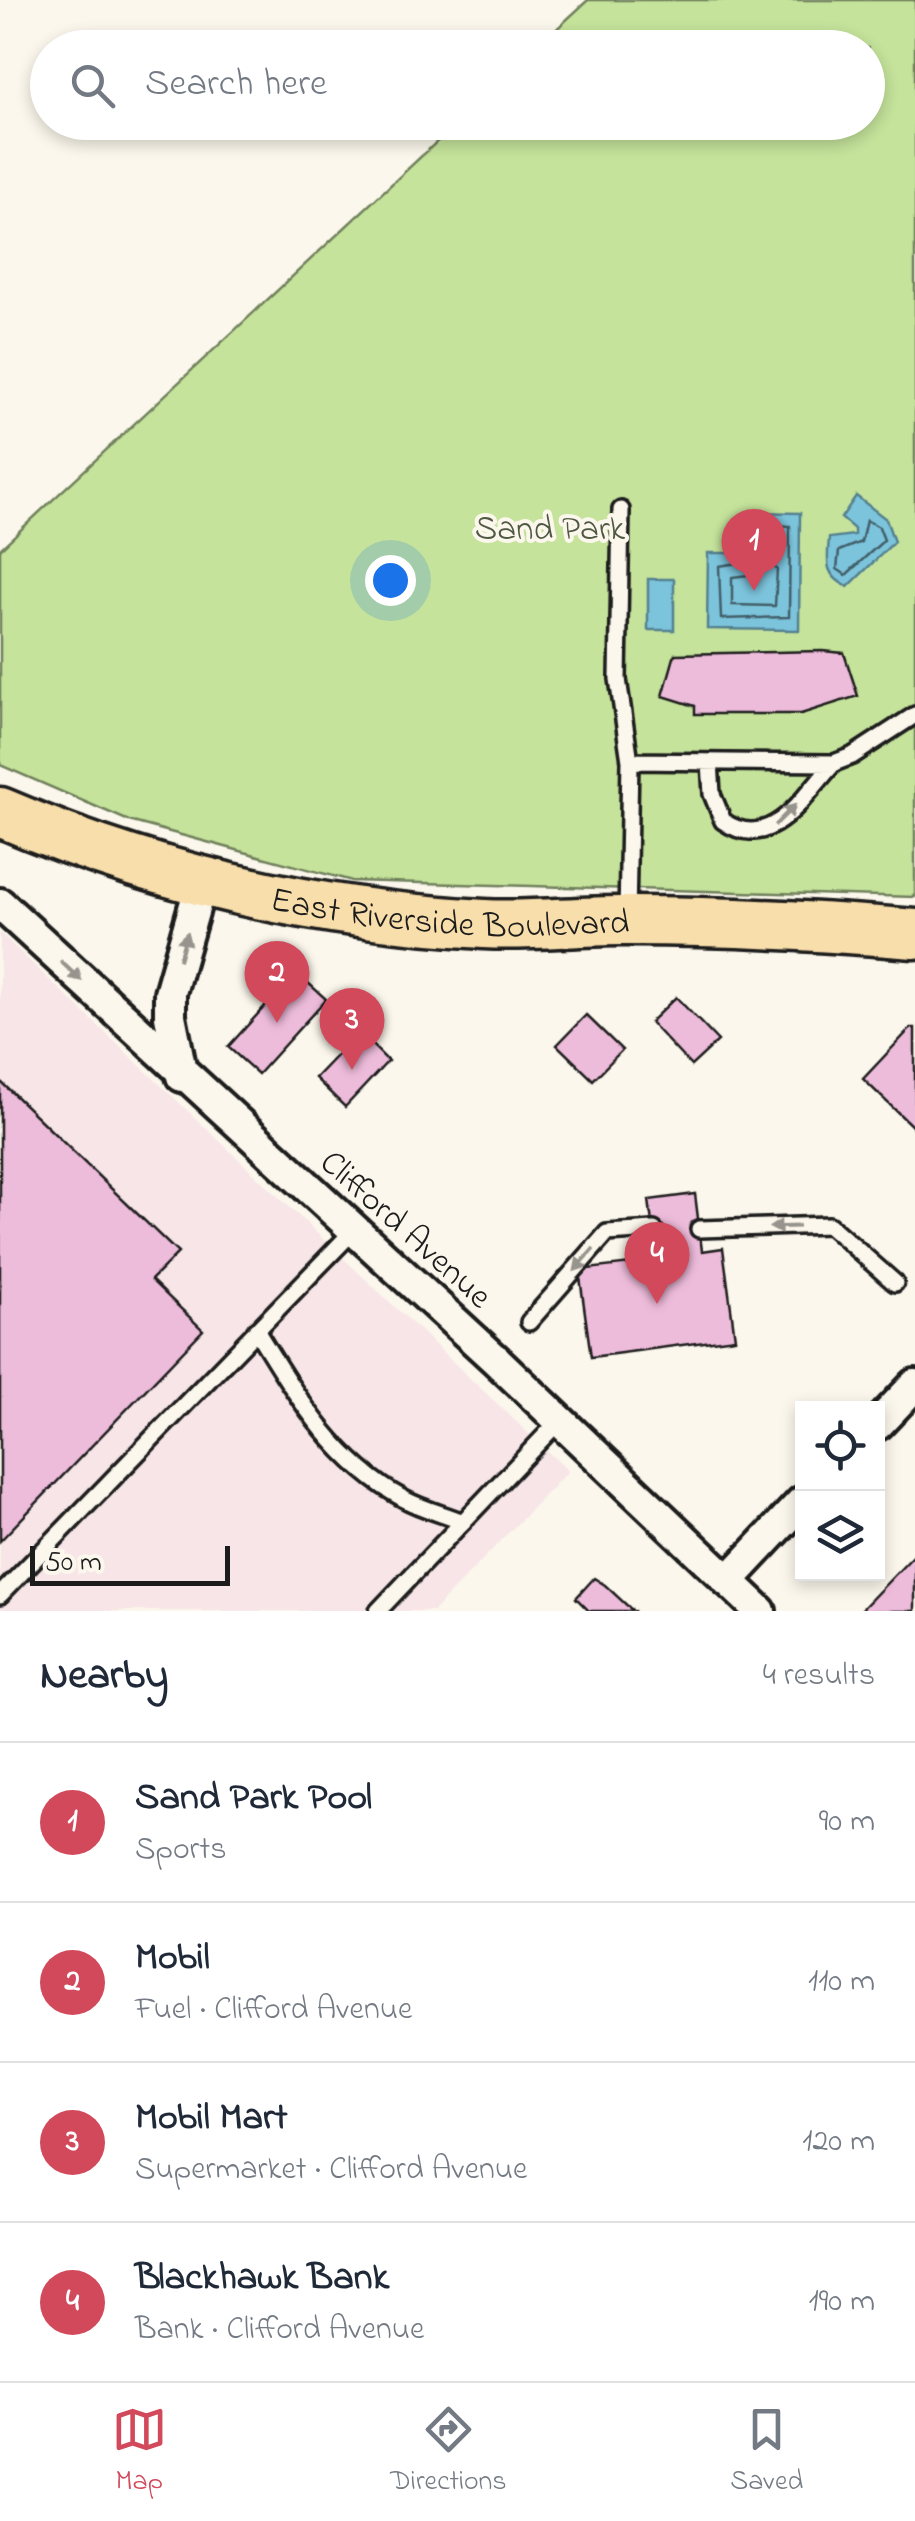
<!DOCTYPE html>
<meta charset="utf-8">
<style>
:root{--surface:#fff;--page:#f6f6f7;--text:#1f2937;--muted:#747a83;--line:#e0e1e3;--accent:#d1495b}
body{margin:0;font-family:"Indie Flower",sans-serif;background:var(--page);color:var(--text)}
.controls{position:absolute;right:30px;bottom:30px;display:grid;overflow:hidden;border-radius:0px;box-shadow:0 5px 15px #0003}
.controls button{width:90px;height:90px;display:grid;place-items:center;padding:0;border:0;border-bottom:2px solid var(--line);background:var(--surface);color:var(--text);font:50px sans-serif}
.scale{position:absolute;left:30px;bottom:25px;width:200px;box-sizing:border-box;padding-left:10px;border:5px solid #1c1c1c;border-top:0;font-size:28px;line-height:35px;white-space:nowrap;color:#1c1c1c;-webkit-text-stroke:8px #fbf7ec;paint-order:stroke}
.you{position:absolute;left:390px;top:580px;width:35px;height:35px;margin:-25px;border:8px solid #fff;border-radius:50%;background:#1a73e8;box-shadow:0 0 0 15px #1a73e833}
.badge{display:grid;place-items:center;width:65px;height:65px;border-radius:50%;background:var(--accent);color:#fff;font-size:32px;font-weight:700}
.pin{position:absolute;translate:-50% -82px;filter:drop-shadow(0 2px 5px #0008)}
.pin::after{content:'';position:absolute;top:52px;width:35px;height:30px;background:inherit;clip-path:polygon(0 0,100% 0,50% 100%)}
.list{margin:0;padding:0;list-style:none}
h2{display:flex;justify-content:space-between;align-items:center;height:130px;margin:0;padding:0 40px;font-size:42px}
h2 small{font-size:32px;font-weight:400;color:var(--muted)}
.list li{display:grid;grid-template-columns:65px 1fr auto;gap:30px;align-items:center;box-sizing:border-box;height:160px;padding:0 40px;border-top:2px solid var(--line)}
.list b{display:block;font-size:38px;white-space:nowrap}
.list p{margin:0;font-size:32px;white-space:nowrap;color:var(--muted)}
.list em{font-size:32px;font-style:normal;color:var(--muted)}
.icon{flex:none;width:55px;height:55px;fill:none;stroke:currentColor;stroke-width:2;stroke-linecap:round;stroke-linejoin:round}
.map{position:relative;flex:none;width:915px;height:1611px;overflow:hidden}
.search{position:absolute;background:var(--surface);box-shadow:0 5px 15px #0003;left:30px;right:30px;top:30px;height:110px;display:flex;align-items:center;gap:25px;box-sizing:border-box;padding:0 35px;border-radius:55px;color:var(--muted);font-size:38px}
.sheet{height:770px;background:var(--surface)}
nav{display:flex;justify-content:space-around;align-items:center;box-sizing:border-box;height:140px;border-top:2px solid var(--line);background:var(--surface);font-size:28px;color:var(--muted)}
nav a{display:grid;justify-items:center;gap:5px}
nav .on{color:var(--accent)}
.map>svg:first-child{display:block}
.built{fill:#f7e5e7}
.green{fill:#c5e39b;stroke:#70805c;stroke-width:2.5}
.water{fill:#7bc4dc;stroke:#55818f;stroke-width:2.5}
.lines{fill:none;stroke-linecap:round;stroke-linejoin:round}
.shore{stroke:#425f69;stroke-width:2.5}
.building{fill:#eebcdb;stroke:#1c1c1c;stroke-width:2.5}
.lane-casing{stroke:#1c1c1c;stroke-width:22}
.street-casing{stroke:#1c1c1c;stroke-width:38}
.primary-casing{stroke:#1c1c1c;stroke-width:55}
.lane{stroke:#fbf7ec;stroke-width:15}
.street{stroke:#fbf7ec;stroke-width:30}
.primary{stroke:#f8deab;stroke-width:48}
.oneway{fill:#97948e}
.labels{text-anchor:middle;stroke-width:8;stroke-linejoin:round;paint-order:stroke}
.park-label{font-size:35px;fill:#4f5842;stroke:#fbf7ec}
.street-label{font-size:35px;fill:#1c1c1c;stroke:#fbf7ec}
</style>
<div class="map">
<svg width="915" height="1611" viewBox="0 0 915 1611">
<rect width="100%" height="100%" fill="#fbf7ec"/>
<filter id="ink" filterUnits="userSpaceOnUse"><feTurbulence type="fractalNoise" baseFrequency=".01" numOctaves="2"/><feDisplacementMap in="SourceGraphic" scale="20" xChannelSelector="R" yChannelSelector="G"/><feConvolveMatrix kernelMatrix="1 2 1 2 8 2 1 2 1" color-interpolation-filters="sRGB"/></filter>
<g filter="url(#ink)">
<path class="built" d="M0 933 568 1471 433 1611H0Z"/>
<path class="green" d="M588 0H915V897L352 881 129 821 0 765V549L457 123 868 122V48L537 47Z"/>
<path class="water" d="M856 496 886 519 894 542 848 587C824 575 827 563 829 538L854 535V529L841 518Z
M751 512 800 513 799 630 707 629 708 553H751Z
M648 579H674V630H648Z"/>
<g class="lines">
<path class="shore" d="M866 520 879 527 884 540 846 575 837 569 839 551 861 542Z
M762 524 790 526 789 617 721 619 719 566 757 560Z
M770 565 777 569 775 606 732 605V577L757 574Z"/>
</g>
<path class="building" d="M822 651 844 653 858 696 801 714H695V706L663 696 675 654Z
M296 972 326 999 258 1074 228 1047Z
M676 997 718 1041 691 1066 650 1022Z
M586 1015 622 1050 593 1080 557 1045Z
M911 1028H915V1129L863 1079Z
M359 1032 388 1061 345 1107 315 1078Z
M0 1081 178 1253 151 1280 203 1330 0 1541Z
M695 1194 702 1251 723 1248 735 1338 591 1357 579 1270 657 1261 649 1200Z
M915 1554V1611H860Z
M594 1578 605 1585 633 1611H589L576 1598Z"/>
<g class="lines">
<defs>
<path id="lane" d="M621 510 618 679 630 761
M710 762 712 794 723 821C771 855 804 795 834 763
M627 917 630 761 834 763 852 756 915 715
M699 1229 829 1225 895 1283
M529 1322 607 1233 654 1230
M256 1330C296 1395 335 1462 404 1499 422 1509 444 1514 463 1522
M0 1595 354 1230
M378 1611 559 1421"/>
<path id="street" d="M0 904 495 1359 760 1611
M182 1076 170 1016V993L201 884
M878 1424 915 1385
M728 1581 802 1502"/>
<g id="primary">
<path id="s1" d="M0 812C156 879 314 915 484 924 531 927 580 920 628 921 723 921 820 926 915 934"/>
</g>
</defs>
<use href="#lane" class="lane-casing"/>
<use href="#street" class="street-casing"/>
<use href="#primary" class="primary-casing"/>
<use href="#lane" class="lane"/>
<use href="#street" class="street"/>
<use href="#primary" class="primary"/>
</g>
<defs><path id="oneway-solid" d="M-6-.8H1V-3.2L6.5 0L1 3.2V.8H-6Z" transform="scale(2.5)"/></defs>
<g class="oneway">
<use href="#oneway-solid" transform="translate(785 815) rotate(-45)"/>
<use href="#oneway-solid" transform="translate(183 946) rotate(-74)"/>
<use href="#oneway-solid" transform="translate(71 971) rotate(43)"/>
<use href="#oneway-solid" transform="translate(784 1227) rotate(178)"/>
<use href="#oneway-solid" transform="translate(584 1260) rotate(131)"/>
</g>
</g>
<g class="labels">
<g class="park-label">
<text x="550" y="539">Sand Park</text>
</g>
<g class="street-label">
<text dy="12" stroke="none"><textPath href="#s1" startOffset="465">East Riverside Boulevard</textPath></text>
<text transform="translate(407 1228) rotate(42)" y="12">Clifford Avenue</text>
</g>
</g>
</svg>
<div class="controls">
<button><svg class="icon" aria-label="locate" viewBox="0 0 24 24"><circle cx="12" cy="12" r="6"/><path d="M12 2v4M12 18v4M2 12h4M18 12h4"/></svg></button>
<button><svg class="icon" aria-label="layers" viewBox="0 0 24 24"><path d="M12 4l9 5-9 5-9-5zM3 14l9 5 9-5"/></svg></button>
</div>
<div class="scale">50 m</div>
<div class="you"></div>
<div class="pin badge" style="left:754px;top:591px">1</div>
<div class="pin badge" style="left:277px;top:1023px">2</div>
<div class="pin badge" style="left:352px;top:1070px">3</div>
<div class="pin badge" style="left:657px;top:1304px">4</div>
<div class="search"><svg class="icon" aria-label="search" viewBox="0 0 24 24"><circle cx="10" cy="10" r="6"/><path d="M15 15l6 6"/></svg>Search here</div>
</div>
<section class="sheet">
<h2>Nearby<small>4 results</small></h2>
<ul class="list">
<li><span class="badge">1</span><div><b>Sand Park Pool</b><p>Sports</p></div><em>90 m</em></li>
<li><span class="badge">2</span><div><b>Mobil</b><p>Fuel · Clifford Avenue</p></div><em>110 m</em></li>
<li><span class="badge">3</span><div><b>Mobil Mart</b><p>Supermarket · Clifford Avenue</p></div><em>120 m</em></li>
<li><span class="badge">4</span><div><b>Blackhawk Bank</b><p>Bank · Clifford Avenue</p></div><em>190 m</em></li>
</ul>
</section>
<nav>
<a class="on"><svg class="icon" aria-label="map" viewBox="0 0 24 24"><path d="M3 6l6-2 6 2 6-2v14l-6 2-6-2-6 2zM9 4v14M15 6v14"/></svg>Map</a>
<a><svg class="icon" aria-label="directions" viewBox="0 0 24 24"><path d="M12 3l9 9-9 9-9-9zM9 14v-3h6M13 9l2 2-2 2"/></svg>Directions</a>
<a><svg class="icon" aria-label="saved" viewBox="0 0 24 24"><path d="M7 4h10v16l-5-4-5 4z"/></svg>Saved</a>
</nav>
